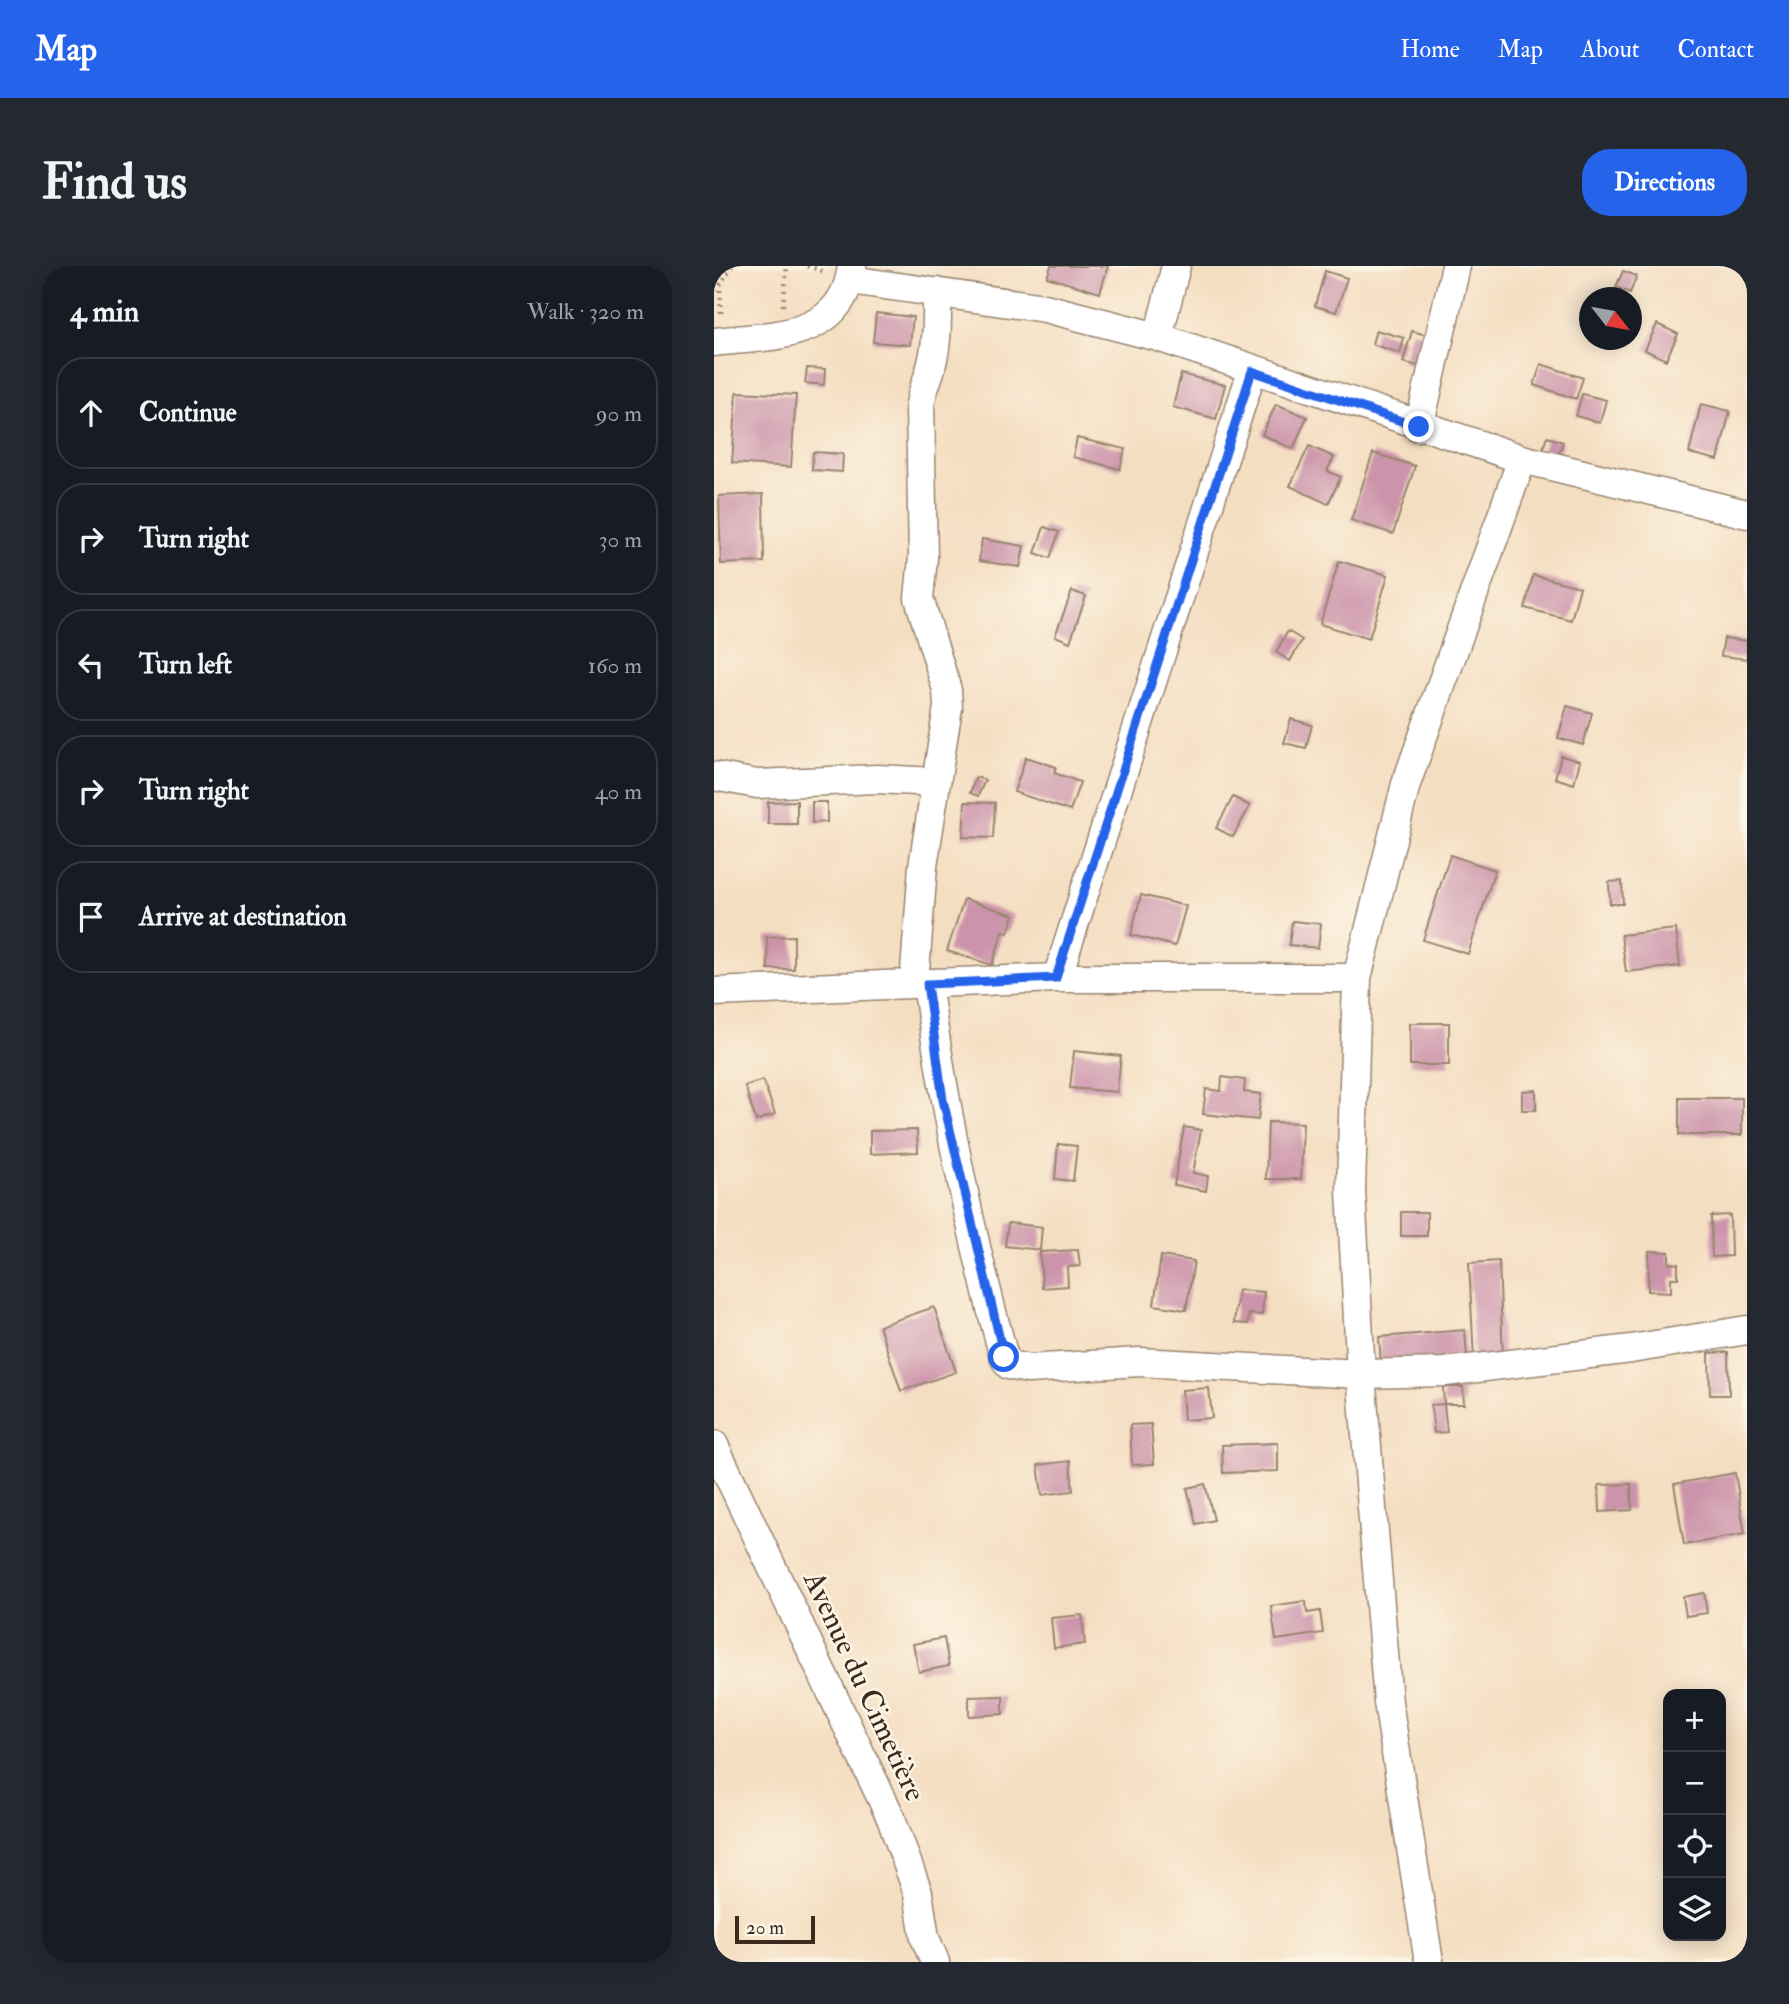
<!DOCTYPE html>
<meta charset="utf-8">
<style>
:root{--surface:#171b24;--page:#242831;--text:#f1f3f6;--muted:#9ea1a6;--line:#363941;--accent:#2563eb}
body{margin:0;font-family:"IM FELL Double Pica",serif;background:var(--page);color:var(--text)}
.controls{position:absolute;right:21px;bottom:21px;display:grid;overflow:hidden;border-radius:14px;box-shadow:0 4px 18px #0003}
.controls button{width:63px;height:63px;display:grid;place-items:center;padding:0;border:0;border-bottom:2px solid var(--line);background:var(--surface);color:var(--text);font:35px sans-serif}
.compass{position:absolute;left:865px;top:21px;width:63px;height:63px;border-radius:50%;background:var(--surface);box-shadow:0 4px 18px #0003;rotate:121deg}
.scale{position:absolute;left:21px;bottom:18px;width:80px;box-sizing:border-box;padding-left:7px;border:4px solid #3b2a1e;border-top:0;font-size:19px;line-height:24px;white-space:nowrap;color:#3b2a1e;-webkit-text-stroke:5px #fcf5e5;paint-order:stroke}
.stop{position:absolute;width:21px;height:21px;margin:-16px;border:5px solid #2563eb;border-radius:50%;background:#fff}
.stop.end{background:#2563eb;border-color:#fff;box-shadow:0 2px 7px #0008}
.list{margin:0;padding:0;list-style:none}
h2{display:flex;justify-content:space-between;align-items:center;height:91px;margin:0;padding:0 28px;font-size:30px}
h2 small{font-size:23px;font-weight:400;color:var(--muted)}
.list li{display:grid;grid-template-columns:46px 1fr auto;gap:21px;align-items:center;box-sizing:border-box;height:112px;margin:0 14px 14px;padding:0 14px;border:2px solid var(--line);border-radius:28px}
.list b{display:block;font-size:26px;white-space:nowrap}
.list em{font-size:23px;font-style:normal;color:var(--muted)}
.icon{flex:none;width:38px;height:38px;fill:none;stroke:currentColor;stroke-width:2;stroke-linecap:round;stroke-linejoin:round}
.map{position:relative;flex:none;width:1033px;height:1696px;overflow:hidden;border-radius:28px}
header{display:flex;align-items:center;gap:42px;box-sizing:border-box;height:98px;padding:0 35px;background:var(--accent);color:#fff}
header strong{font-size:33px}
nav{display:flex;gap:38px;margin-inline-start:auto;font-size:24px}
.intro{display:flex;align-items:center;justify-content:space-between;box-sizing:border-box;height:168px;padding:0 42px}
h1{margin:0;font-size:49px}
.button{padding:18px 32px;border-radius:28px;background:var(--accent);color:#fff;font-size:24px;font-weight:700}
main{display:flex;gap:42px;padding:0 42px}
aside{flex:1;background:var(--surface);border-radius:28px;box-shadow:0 4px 18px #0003}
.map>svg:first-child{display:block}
.building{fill:#cc94aa}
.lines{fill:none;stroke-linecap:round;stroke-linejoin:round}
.street-casing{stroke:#988470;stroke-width:31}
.path{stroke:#988470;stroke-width:4.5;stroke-dasharray:2 5;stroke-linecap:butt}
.street{stroke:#fff;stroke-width:28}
.route{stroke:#2563eb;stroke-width:9}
.labels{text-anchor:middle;stroke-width:5;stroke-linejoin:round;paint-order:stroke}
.street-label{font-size:30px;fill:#3b2a1e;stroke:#fcf5e5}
</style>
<header>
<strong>Map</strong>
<nav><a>Home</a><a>Map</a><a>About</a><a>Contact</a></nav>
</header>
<div class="intro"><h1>Find us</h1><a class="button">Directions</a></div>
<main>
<aside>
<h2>4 min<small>Walk · 320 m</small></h2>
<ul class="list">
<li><svg class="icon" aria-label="ahead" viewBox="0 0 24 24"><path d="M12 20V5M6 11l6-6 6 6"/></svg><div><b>Continue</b></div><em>90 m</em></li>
<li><svg class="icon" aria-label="right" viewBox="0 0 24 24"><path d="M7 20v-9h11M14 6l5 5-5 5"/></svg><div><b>Turn right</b></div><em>30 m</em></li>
<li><svg class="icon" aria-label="left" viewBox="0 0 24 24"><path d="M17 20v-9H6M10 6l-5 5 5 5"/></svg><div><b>Turn left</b></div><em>160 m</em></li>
<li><svg class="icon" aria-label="right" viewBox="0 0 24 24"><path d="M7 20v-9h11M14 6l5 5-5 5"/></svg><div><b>Turn right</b></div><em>40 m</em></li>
<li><svg class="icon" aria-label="arrive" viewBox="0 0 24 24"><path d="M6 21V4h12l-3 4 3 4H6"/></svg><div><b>Arrive at destination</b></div></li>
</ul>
</aside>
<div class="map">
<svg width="1033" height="1696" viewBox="0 0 1033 1696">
<rect width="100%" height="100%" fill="#fcf5e5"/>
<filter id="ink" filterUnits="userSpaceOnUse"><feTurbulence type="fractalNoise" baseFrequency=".0143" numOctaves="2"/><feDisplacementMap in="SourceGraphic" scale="14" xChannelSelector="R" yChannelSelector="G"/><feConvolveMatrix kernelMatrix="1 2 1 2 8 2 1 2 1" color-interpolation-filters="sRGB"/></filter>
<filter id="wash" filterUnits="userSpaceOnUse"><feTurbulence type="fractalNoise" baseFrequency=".00686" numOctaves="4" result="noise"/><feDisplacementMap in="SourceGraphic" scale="28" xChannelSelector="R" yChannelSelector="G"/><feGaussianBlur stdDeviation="1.57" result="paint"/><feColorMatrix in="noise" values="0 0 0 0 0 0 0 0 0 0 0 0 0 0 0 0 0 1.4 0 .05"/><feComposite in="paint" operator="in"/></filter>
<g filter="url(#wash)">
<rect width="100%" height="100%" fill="#f4dec1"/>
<g id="blocks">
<path class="building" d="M337 0H394L386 27 333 11Z
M611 5 633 12 622 46 601 40Z
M909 5 923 10 916 27 902 21Z
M162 47 199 51 196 79 159 76Z
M943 58 964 68 952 94 931 84Z
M662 64 690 72 686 87 658 78Z
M698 65 716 70 707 101 689 96Z
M827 98 869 112 862 133 820 119Z
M93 102 111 103 110 119 91 117Z
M467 108 511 119 502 153 459 141Z
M23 126 82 129 77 201 18 197Z
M868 128 892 134 886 157 862 150Z
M562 138 593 151 579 183 548 169Z
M987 138 1016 145 1004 194 975 187Z
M833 171 849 176 844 190 828 185Z
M363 172 411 183 406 203 359 191Z
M595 180 620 191 613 205 627 211 614 238 576 220Z
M99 186 129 188 128 206 98 204Z
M659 187 701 200 679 268 637 254Z
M49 228 50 296 7 298 5 230Z
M330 261 345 266 336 292 321 287Z
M268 273 310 280 306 301 265 295Z
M625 295 674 309 655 373 606 358Z
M819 309 866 321 857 354 811 342Z
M358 325 372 330 356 376 341 370Z
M574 365 588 374 576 395 562 386Z
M1010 372 1033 375V393L1007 390Z
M853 440 878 447 869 479 844 472Z
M577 453 598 459 592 482 570 477Z
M847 490 866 495 860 518 841 512Z
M312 491 342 501 340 507 366 516 356 545 300 526Z
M262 511 271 514 264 530 256 527Z
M519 531 536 540 519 571 502 562Z
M83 535V558H54V536Z
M98 536H113V556L98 557Z
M251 536 281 537 279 572 249 571Z
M736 589 781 604 754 688 709 674Z
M908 615 909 638H896L895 616Z
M427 629 472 640 461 680 417 669Z
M250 633 300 649 294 667 289 665 278 699 233 685Z
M578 655 607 658 604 682 575 679Z
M962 663 966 700 912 706 907 669Z
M80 670V703H54L53 671Z
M696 757H735V799H696Z
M360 785 407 790 403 826 356 822Z
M508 811 531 814 530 826 547 828 544 854 489 848 492 823 507 825Z
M49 814 61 848 42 855 31 820Z
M822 824V844H808V825Z
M965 832H1028V869H965Z
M554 856 589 857 587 913H552Z
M470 861 487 864 479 907 494 910 492 925 460 919Z
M203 864 204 886 156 888V865Z
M344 878 363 880 359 915 341 913Z
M687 946H713V970H687Z
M1016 949 1017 990 998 991 997 950Z
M294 957 328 961 326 984 291 980Z
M364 984 366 1000 353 1001 354 1020 328 1022 326 986Z
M935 985 955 986V997L964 998V1012H957V1026L934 1025Z
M447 990 480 995 472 1044 440 1039Z
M785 995 789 1092 760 1094 755 997Z
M524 1024 550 1026 548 1049 535 1048 534 1058 520 1057Z
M220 1041 242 1106 187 1125 165 1060Z
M751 1064 753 1092 667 1099 665 1071Z
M1014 1086 1015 1129H996L995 1087Z
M729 1121H749L750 1138H730Z
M495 1122 498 1152 470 1154 468 1124Z
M730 1138 733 1166 720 1167 717 1139Z
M437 1158 440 1198 418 1199 416 1159Z
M564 1177V1205L509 1207 508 1179Z
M356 1195 359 1225 328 1229 324 1199Z
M1021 1207 1031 1268 970 1279 960 1218Z
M491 1218 500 1254 482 1258 473 1222Z
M917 1218 918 1244 886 1246 885 1219Z
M990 1327 993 1347 972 1350 969 1331Z
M592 1335 593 1347 606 1345 609 1367 562 1374 557 1340Z
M368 1349 371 1378 340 1382 337 1352Z
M230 1372 235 1400 205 1406 199 1378Z
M289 1430V1448L255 1450V1431Z"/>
</g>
</g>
<g filter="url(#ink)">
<use href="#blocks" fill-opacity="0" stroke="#988470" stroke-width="2"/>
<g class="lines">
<defs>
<path id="street" d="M136 14 331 42 444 71 808 193 1033 248
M444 71 462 0
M0 76C58 69 129 74 138 0
M705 161 742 0
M0 510 43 518 163 513 222 516
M343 712 538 105
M213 717C231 844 256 968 290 1091L295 1099 314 1103 425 1096 647 1108 731 1106 917 1083 1033 1064
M200 718 209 600 234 441 233 424 205 332 209 292 206 139C208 124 215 112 218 97 224 74 223 49 223 26
M0 726 343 712H643
M0 1179 177 1552 204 1627 211 1672 221 1696
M715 1696 674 1436 647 1108 637 925 643 712 692 518 808 193"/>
</defs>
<use href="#street" class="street-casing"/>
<path class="path" d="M93 0 109 5
M69 40 73 0
M7 47 6 19 18 0"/>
<use href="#street" class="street"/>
</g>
</g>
<g class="lines" filter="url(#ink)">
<path class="route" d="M290 1091 229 834 213 718 342 712 538 105 705 161"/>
</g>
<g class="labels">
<g class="street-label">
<text transform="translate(151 1420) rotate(65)" y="10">Avenue du Cimetière</text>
</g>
</g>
</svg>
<div class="controls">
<button>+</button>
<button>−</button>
<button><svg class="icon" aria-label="locate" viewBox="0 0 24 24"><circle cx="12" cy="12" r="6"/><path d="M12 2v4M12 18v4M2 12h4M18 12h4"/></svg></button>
<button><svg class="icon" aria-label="layers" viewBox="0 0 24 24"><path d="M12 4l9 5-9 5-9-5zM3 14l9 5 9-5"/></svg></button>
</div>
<svg class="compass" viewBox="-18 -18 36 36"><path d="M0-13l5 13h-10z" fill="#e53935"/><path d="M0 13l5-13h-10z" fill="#9ea1a6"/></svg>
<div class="scale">20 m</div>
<div class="stop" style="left:290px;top:1091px"></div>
<div class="stop end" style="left:705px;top:161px"></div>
</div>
</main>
